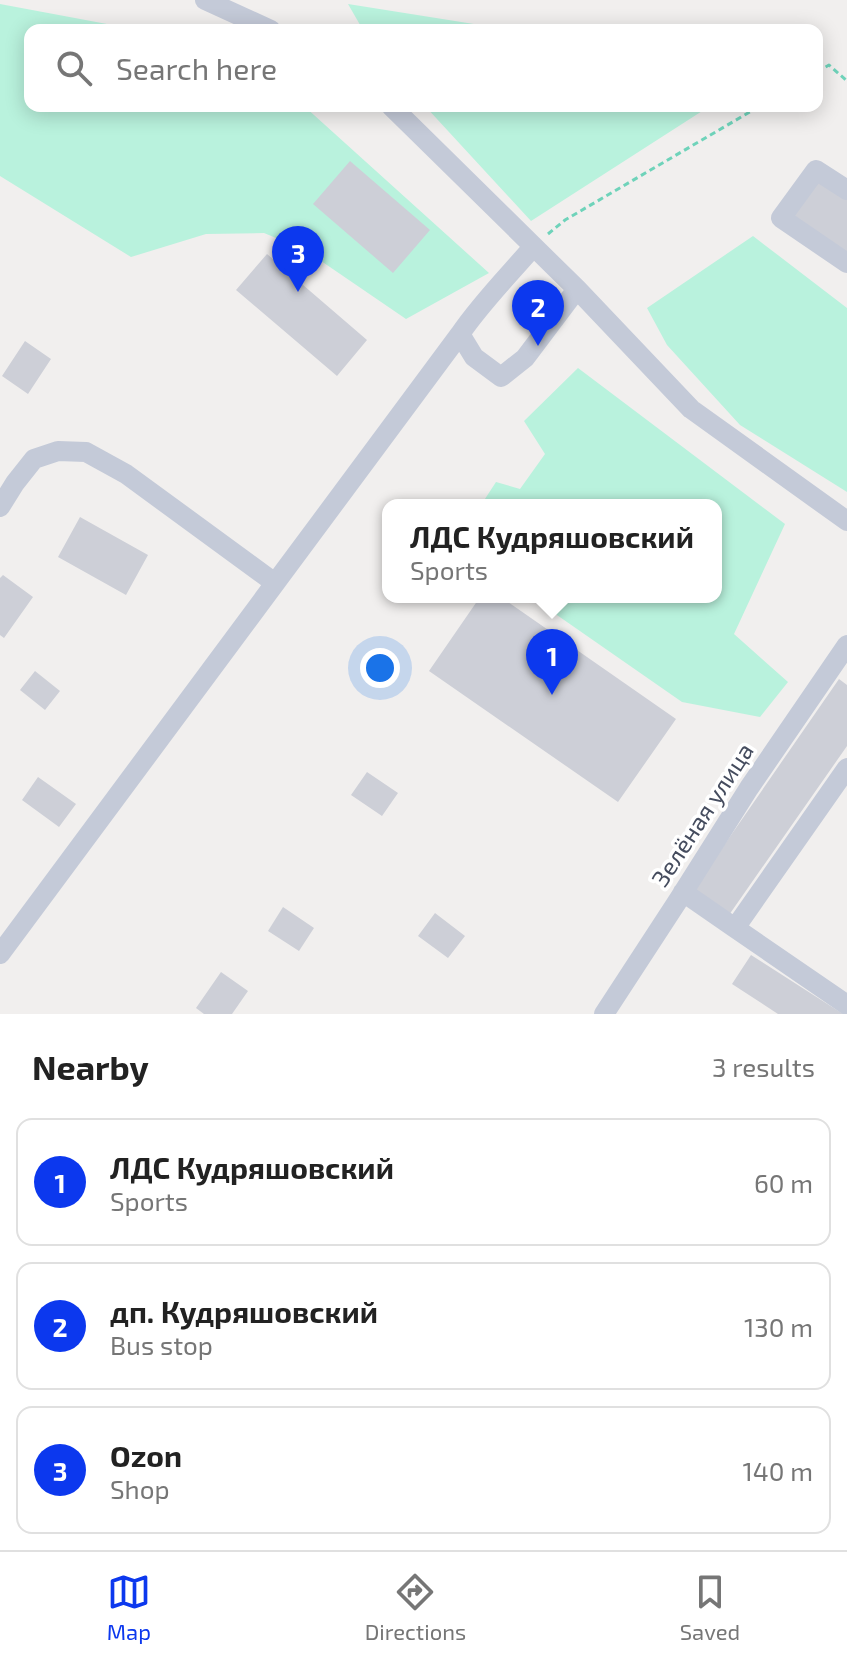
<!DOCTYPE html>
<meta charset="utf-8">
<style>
:root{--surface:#fff;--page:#f2f2f2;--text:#222;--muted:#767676;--line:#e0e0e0;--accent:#0c38ee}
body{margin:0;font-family:"Exo 2",sans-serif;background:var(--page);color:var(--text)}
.you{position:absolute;left:380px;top:668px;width:28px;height:28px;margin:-20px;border:6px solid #fff;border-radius:50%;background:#1a73e8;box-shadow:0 0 0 12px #1a73e833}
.badge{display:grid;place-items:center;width:52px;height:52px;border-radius:50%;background:var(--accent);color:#fff;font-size:26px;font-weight:700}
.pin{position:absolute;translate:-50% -66px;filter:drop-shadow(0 2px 4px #0008)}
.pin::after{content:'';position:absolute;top:42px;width:28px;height:24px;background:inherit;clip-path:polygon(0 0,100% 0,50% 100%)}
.popup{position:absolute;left:382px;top:499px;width:340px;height:104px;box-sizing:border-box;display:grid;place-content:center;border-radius:16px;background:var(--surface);filter:drop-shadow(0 2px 6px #0005);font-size:26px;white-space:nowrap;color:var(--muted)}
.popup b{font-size:30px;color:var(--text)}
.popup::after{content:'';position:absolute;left:50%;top:100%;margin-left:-16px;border:16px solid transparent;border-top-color:var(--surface)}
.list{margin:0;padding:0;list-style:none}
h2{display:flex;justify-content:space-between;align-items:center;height:104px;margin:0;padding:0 32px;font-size:34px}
h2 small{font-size:26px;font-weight:400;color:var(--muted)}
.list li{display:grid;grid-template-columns:52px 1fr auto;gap:24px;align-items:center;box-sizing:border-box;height:128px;margin:0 16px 16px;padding:0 16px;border:2px solid var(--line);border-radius:16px}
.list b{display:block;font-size:30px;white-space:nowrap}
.list p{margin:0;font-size:26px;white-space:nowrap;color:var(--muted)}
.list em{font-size:26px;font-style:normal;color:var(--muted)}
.icon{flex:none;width:44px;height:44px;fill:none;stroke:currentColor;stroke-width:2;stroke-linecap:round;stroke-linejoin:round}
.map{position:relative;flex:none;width:847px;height:1014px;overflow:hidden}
.search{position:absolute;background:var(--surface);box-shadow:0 4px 20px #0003;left:24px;right:24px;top:24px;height:88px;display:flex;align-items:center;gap:20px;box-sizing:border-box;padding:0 28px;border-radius:16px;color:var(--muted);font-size:30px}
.sheet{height:536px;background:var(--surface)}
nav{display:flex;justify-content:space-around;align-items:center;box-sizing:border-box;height:112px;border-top:2px solid var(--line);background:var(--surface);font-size:22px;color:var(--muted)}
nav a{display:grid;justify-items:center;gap:4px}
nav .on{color:var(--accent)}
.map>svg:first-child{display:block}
.green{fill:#b9f2dd}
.building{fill:#cdcfd7}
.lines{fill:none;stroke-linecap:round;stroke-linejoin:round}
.path{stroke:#6fd3ba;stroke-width:3;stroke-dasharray:6 4;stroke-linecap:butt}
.minor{stroke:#c4cad8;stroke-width:20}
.labels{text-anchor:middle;stroke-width:7;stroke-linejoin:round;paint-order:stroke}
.street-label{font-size:24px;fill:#454c5e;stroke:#fff}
</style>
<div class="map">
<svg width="847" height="1014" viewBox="0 0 847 1014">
<rect width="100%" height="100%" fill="#f1efee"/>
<path class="green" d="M0 4 139 30H30V106H304L489 273 406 319 305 250 264 233 206 234 131 257 0 176Z
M348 4 512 30H363Z
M425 106H710L531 221Z
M753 236 847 308V492L740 425 667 345 647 308Z
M578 368 785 524 734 634 788 682 760 717 682 702 531 597H716V505H481L496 482 520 489 545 454 524 421Z"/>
<path class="building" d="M350 161 430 230 393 273 313 204Z
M820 177 847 196V253L791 217Z
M267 254 367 340 337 376 236 290Z
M25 341 51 359 28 394 2 376Z
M80 517 148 555 126 595 58 557Z
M3 575 33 597 4 638 0 635V578Z
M480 597H501L676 719 618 802 429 671Z
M35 671 60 691 45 710 20 690Z
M839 679 847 685V746L729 915 693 890Z
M367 772 398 793 382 816 351 795Z
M38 777 76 804 59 827 22 800Z
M283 907 314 928 299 951 268 931Z
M435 913 465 936 448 958 418 936Z
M751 955 843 1014H778L732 984Z
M221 972 248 991 232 1014H204L196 1008Z"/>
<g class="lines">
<path class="path" d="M817 72 829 65 847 81
M548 234 565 220 760 106"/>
<path class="minor" d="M205 0 271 30
M391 106 577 289 691 409 847 521
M847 190 816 170 781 218 847 263
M533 247C508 276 481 303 460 334L474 357 501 377 525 358 577 289
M0 507 15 483 34 459 58 451 86 452 126 474 275 583
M847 768 735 928 847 1005
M683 892 735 928
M0 954 460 334
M604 1014 679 899 749 788 847 645"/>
</g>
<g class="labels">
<g class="street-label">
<text transform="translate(703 815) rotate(-57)" y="8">Зелёная улица</text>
</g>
</g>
</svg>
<div class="you"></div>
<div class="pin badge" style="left:552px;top:695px">1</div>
<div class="popup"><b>ЛДС Кудряшовский</b>Sports</div>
<div class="pin badge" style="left:538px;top:346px">2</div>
<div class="pin badge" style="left:298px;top:292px">3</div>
<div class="search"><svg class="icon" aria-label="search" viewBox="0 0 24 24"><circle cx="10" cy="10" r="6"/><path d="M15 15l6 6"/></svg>Search here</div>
</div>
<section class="sheet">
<h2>Nearby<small>3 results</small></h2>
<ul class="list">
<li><span class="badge">1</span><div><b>ЛДС Кудряшовский</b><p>Sports</p></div><em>60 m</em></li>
<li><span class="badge">2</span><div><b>дп. Кудряшовский</b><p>Bus stop</p></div><em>130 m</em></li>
<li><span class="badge">3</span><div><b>Ozon</b><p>Shop</p></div><em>140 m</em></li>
</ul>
</section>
<nav>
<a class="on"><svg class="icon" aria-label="map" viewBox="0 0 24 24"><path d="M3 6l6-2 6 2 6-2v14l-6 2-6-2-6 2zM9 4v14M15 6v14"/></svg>Map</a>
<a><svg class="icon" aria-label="directions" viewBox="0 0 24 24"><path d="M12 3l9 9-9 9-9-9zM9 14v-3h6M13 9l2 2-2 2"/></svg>Directions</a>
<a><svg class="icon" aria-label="saved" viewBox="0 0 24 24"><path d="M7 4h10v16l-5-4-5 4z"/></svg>Saved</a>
</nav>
